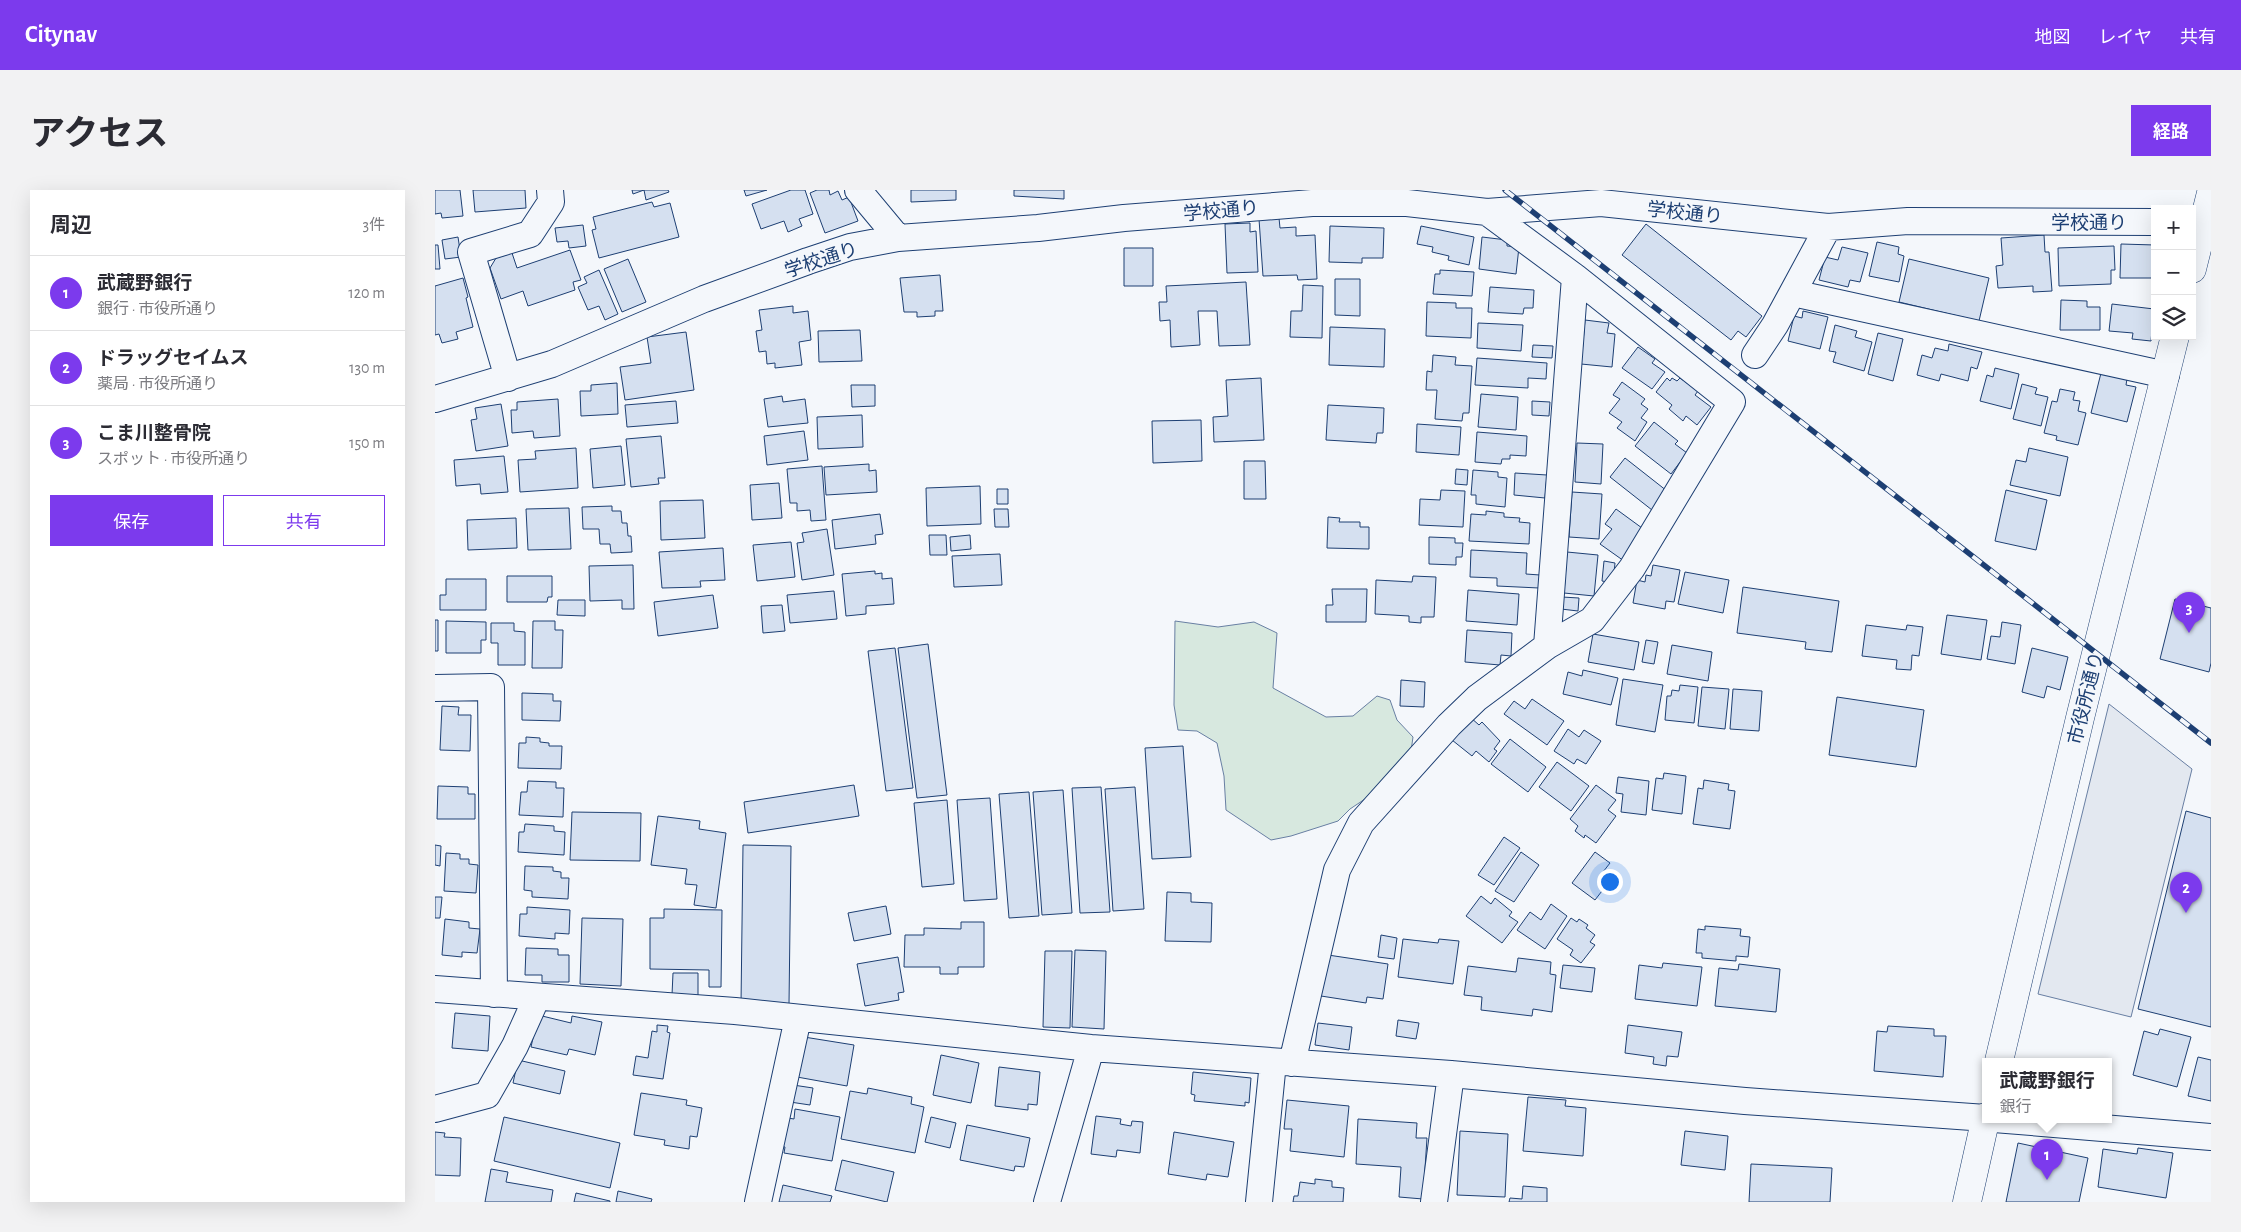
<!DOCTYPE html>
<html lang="ja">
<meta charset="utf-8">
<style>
:root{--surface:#fff;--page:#f2f2f3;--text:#2b2b33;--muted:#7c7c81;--line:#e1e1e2;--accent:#7c3aed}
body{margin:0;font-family:"Alegreya Sans","Noto Sans JP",sans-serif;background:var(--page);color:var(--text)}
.controls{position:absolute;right:15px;top:15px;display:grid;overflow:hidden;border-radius:0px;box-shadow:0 5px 20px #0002}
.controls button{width:45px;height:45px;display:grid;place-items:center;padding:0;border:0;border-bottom:1px solid var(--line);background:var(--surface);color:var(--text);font:25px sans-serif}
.you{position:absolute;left:1174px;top:691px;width:18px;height:18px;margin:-12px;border:4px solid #fff;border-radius:50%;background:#1a73e8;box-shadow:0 0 0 8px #1a73e833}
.badge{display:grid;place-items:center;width:32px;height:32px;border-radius:50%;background:var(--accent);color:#fff;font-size:16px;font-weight:700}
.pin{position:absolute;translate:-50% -41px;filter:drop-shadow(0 1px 2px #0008)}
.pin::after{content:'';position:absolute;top:26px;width:18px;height:15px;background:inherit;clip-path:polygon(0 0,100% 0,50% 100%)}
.popup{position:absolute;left:1547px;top:868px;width:130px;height:65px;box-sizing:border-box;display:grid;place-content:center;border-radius:0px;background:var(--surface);filter:drop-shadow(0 1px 4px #0005);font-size:16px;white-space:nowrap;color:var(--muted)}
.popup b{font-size:19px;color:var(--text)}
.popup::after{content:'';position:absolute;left:50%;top:100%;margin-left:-10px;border:10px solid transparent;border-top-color:var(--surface)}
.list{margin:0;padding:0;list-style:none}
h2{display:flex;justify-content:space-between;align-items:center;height:65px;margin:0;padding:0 20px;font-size:21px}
h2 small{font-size:16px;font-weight:400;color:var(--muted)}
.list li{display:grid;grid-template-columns:32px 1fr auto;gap:15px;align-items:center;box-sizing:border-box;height:75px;padding:0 20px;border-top:1px solid var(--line)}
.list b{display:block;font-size:19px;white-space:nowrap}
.list p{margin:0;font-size:16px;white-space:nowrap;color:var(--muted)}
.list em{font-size:16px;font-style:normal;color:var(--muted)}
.actions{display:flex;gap:10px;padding:15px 20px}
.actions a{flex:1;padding:11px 0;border:1px solid var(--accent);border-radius:0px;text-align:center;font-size:18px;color:var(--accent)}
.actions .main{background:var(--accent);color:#fff}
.icon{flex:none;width:28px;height:28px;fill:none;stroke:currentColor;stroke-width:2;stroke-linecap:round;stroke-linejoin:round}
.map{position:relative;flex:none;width:1776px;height:1012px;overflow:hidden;border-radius:0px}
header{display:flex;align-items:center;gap:30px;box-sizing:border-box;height:70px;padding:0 25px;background:var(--accent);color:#fff}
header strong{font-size:24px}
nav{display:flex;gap:28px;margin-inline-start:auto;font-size:18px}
.intro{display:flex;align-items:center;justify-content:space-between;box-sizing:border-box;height:120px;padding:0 30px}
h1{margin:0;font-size:35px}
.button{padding:12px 22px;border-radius:0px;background:var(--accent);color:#fff;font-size:18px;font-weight:700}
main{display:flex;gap:30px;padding:0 30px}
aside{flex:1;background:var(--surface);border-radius:0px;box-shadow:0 5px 20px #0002}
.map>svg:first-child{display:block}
.green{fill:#d7e8df;stroke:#687fa3}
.parking{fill:#e3e8f0;stroke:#687fa3}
.building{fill:#d5e0f0;stroke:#1d3f73}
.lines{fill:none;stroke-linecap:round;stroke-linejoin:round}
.minor-casing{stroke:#1d3f73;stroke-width:28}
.tertiary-casing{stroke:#1d3f73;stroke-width:29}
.minor{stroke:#f4f7fb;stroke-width:26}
.tertiary{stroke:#f4f7fb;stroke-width:28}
.rail-casing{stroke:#1d3f73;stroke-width:5.5}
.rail{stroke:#f4f7fb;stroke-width:4;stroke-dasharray:11;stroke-linecap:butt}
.labels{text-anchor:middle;stroke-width:4;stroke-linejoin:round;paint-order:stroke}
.street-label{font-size:19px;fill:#1d3f73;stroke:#f4f7fb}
</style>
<header>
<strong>Citynav</strong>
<nav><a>地図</a><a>レイヤ</a><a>共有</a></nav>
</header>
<div class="intro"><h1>アクセス</h1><a class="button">経路</a></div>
<main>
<aside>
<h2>周辺<small>3件</small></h2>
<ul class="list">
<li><span class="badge">1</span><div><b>武蔵野銀行</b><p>銀行 · 市役所通り</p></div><em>120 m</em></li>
<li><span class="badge">2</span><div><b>ドラッグセイムス</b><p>薬局 · 市役所通り</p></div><em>130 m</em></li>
<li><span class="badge">3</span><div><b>こま川整骨院</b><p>スポット · 市役所通り</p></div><em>150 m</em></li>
</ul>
<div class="actions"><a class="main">保存</a><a>共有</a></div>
</aside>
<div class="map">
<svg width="1776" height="1012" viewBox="0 0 1776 1012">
<rect width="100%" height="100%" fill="#f4f7fb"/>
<path class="green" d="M740 431 783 437 819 432 842 443 838 498 891 527 918 526 942 506 955 510 962 530 978 547 976 561 942 601 915 619 903 631 856 646 836 650 791 620 789 586 782 553 762 541 743 540 739 515Z"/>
<path class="parking" d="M1674 514 1757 579 1696 827 1603 804Z"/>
<path class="building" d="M0 0H25L28 26 7 28 6 23 0 24Z
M38 0H90L91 18 40 22Z
M197 0H233L234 2 211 10 209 0 198 4Z
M309 0H332L311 6Z
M356 0H370L378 24 364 29 367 36 353 42 349 31 326 39 317 14Z
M382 0H394L395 5 403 1 407 10 414 7 423 31 390 43 375 3Z
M476 0H521V10L476 12Z
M579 0H629V9L579 6Z
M217 12 219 17 235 13 244 47 164 68 157 40 161 39 158 27Z
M844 28 845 38 861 37V46L880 45 882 89 863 90 862 85 828 86 824 29Z
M815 33V42L821 41 823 82 792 83 790 34Z
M1211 34 1327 126 1311 147 1303 141 1296 150 1187 65Z
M148 35 151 56 134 58 133 51 122 52 120 38Z
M895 36 949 38 948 68H927V73L894 72Z
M986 36 1039 47 1034 75 1013 70 1014 66 997 62 998 57 982 54Z
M1609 45 1610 62H1614L1617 101 1598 102V96L1563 98 1561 76 1568 75 1566 48Z
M23 47 26 67 10 69 7 50Z
M1047 47 1072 50V56L1084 57 1081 84 1044 79Z
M1442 52 1464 57 1463 64 1469 66 1464 92 1434 86Z
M1686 54 1720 55V88H1685Z
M0 55H3L5 79H0Z
M1679 56 1680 80H1676V94L1624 96 1623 58Z
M1407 57 1433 63 1425 92 1415 90 1413 97 1384 90 1390 67 1403 70Z
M689 58H718V96H689Z
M135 60 146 90 138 92 140 100 93 116 88 101 66 109 55 78 61 68 77 63 82 78Z
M193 69 211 112 187 122 169 79Z
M1474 69 1554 88 1544 131 1464 112Z
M164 80 183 124 170 130 164 116 153 120 143 97 152 93 149 87Z
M1005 80 1039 82 1037 106 998 104 1000 84H1005Z
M505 85 508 121H500V126L482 127V122H469L465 88Z
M28 88 33 107 31 108 38 137 21 142 23 149 7 153 4 144 0 145V96Z
M900 89H925V126L900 125Z
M811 92 815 155 784 156 782 121H763L765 155 736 157 735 130 725 131 724 112H732L731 96Z
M868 95 888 96 887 148 855 147 856 121H867Z
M1055 97 1099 100 1098 118H1089L1088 124 1053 122Z
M1626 110 1652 111V117H1665V140H1625Z
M992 112 1021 113V118H1037L1036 148 991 146Z
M1677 114 1719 119 1716 151 1697 149 1698 143 1674 141Z
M358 116V123L373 121 376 150 364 152 367 175 340 178V173L332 174 331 161 324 162 321 141 327 140 324 120Z
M1368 121 1393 127 1385 159 1353 151 1359 126 1367 128Z
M1150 130 1174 133 1172 143 1180 144 1177 177 1146 174Z
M1043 133 1088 135 1086 161 1042 158Z
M1400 135 1422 141 1420 147 1437 152 1429 181 1398 172 1401 162 1394 161Z
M895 137 950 139 949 177 894 175Z
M425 140 427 171 384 172 383 141Z
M251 142 259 200 190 210 185 177 216 173 212 147Z
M1443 143 1468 149 1458 191 1433 184Z
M1514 154 1547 162 1542 179 1536 177 1533 191 1506 184 1504 191 1482 185 1487 165 1497 168 1500 158 1513 161Z
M1098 155 1118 156 1117 168 1097 167Z
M1203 157 1220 169 1217 173 1230 182 1217 199 1187 178Z
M998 165 1021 167 1020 175 1037 176 1034 223H1028L1027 231 1000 229 1002 200H991L992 181 997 182Z
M1042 168 1112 173 1111 189 1093 188V198L1040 195Z
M1560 178 1584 184 1576 219 1545 211 1552 185 1558 187Z
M1666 183 1692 189 1691 195 1701 197 1692 232 1656 223Z
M826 188 829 250 779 252 778 227 793 226 791 190Z
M1232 188 1235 191 1237 188 1242 191 1245 188 1263 201 1260 205 1276 217 1262 235 1251 226 1248 231 1234 219 1237 215 1221 202Z
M1187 192 1210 209 1206 214 1213 219 1206 228 1212 232 1200 251 1182 238 1187 232 1174 223 1185 209 1178 205Z
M182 193 183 224 146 226 145 201H156V195Z
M1587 194 1602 198 1600 204 1613 207 1606 236 1578 229Z
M416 195H440V216L417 217Z
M1625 199 1640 202 1638 210 1645 211 1643 221 1651 223 1643 255 1621 250 1622 246 1609 243 1617 211 1622 212Z
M1046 204 1083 207 1081 240 1043 237Z
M347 206 348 212 370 209 373 233 333 237 329 209Z
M123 209 125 246 99 248 98 241 77 243 76 220H82V212Z
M241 211 243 233 192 237 190 215Z
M1097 211 1115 212 1114 226 1097 225Z
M66 214 73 256 41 261 36 230 42 229 40 218Z
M893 215 949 218 948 243H942L941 253 891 250Z
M427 225 428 257 383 259 382 227Z
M766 230 767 271 718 273 717 231Z
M1219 232 1243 251 1240 254 1252 263 1236 284 1200 256Z
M982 234 1026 237 1024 265 981 262Z
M369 241 373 270 332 275 329 246Z
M1042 242 1092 246 1091 266 1075 265V269H1067L1066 274 1040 272Z
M226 246 230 288H223L224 294 196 297 191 249Z
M1142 253 1168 254 1166 294 1140 292Z
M186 256 190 295 158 298 155 259Z
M141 258 143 298 85 302 83 270 101 269 100 261Z
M1594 258 1633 267 1625 306 1575 295 1581 270 1591 272Z
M69 266 73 302 46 304 45 294 21 296 19 270Z
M1190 268 1232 301 1217 320 1175 287Z
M809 271H830L831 309H809Z
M434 274V281L441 280 442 302 391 305 389 277Z
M387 276 391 330 376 331 375 320 362 321V313H355L352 279Z
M1021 279 1033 280 1032 295 1020 294Z
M1038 280 1063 282V287L1072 288 1070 317 1041 314V305H1036Z
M1080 283 1112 285 1110 308 1079 305Z
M344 293 347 328 317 330 315 295Z
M545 296 546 334 492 336 491 298Z
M562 299H573V314H562Z
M1006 300 1030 301 1028 337 984 335 985 309 1005 310Z
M1571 300 1612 310 1601 360 1560 351Z
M1137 302 1167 304 1164 349 1134 347Z
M268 310 270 348 226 350 225 311Z
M177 316V321H186L187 333H192L193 346H196L197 362 176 363 175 354H165L164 339H148L147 317Z
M134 318 136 359 93 360 91 319Z
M559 319H573L574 337H560Z
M1181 319 1207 338 1189 371 1165 354 1177 339 1170 334Z
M1051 321 1069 323V327L1085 328 1084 332 1095 333 1094 354 1034 351 1036 324 1051 325Z
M445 324 448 344 440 345 441 354 400 359 397 330Z
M893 327 905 328 904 332H925V337H934V359L892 358Z
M81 328 82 358 33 360 32 330Z
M392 339 399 385 367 390 362 353 369 352 367 343Z
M494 345H511L512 365H495Z
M535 345 536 359 516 361 515 347Z
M994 347 1020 348V353H1028L1027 367H1021V375L994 374Z
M356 352 360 387 322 391 318 355Z
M288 358 290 390 265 391 266 397 227 398 224 362Z
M1036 360 1092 363 1091 384 1105 385 1104 398 1062 396V388L1035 387Z
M1132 362 1163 365 1159 406 1129 403Z
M565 364 567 395 519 397 517 366Z
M1169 371 1180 373 1178 393 1167 391Z
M198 375 199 419H187V410L155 411 154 376Z
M1218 375 1245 380 1239 412 1231 411 1230 419 1198 413 1202 390 1210 392 1211 385 1216 386Z
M440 381V384L447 383V389L457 388 459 414 431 416V424L411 426 407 384Z
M1250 382 1294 390 1288 423 1243 414Z
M72 386H117V407H113L112 412H72Z
M978 386 1001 387 999 427H986V433L974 432V426L940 424 941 390 977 392Z
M11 389H51V420H5V405H11Z
M1308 397 1404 411 1397 462 1370 459 1371 452 1302 443Z
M897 399H932L931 432H891V415H898Z
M1033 400 1084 404 1082 435 1031 431Z
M399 401 402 429 355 433 352 405Z
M278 405 283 438 223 446 219 412Z
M1127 407 1144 408 1143 421 1126 419Z
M1740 409 1776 418V473L1774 482 1725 469Z
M123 410H150V426L122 425Z
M347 415 350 441 328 443 326 416Z
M1512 425 1552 430 1546 470 1506 464Z
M0 430H3V461H0Z
M11 431 51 432V450H46V463H11Z
M98 431H120V440H128L127 478H97Z
M1567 432 1586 435 1580 474 1552 469 1556 446 1565 447Z
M56 433H79V441L90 442V475H63V453H56Z
M1431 435 1471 440 1472 435 1488 437 1484 466 1477 465 1476 480 1461 479 1462 470 1427 466Z
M1032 440 1077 443 1076 466 1066 465 1065 475 1030 472Z
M1158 444 1204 452 1199 480 1153 472Z
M1211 450 1223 452 1219 474 1207 472Z
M493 454 512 605 482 608 463 458Z
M1237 455 1277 462 1273 491 1232 484Z
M460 458 478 598 451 601 433 461Z
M1597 458 1633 467 1625 500 1612 496 1609 508 1587 502Z
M1148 480 1183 488 1176 515 1128 504 1133 482 1147 486Z
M1188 489 1228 495 1220 542 1181 535Z
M966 490 990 492 989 517 965 516Z
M1245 495 1263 497 1259 533 1230 530 1232 506H1236L1237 500 1244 501Z
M1267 497 1294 499 1290 539 1263 536Z
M1298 499 1327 501 1324 541 1295 539Z
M87 503 118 504V511H126L125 531 87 530Z
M1402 507 1489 520 1481 577 1394 565Z
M1097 509 1129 531 1112 555 1069 524 1079 511 1090 519Z
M7 516 24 517 23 525H36L35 561 5 560Z
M1035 527 1044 535 1047 532 1065 551 1059 559 1062 561 1054 572 1041 561 1037 566 1017 550Z
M1133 539 1144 547 1149 540 1166 551 1151 574 1142 569 1139 574 1119 561Z
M91 547 105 548V552L114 553V556H127L126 579 83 578 84 553H91Z
M1075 549 1111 577 1093 602 1056 574Z
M748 556 756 667 717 669 710 558Z
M1122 572 1154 596 1136 621 1104 597Z
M1229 583 1251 586 1247 624 1217 620 1221 588 1228 589Z
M1183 587 1214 591 1211 625 1186 622 1188 604 1181 603Z
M1269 590 1294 594 1293 600 1300 601 1295 639 1258 634 1263 598 1268 599Z
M93 591 121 592V598H129L128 627 84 625 86 602H92Z
M419 595 424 626 313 643 309 612Z
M1161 595 1181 610 1173 620 1181 626 1161 653 1150 645 1149 648 1140 641 1143 636 1135 629Z
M3 596 33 597V604H40V629H2Z
M666 597 675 722 645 723 637 598Z
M700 597 709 719 678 721 670 599Z
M628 600 637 723 607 725 598 602Z
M594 602 604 726 574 728 564 604Z
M555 608 562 709 529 711 522 610Z
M512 610 519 694 487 697 479 613Z
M1751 621 1776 628V837L1703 819Z
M137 622 206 623 205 671 135 670Z
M223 626 265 631 264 639 291 643 281 718 259 715 262 695 250 694 252 679 216 675Z
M90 634 119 636V641L130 642 129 665 83 662 84 642H89Z
M1069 647 1085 658 1059 695 1043 685Z
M0 655 6 656 5 676 0 675Z
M308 655 356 656 354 814H306Z
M1086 662 1104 675 1079 712 1060 701Z
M1160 662 1175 673 1168 682 1177 688 1160 710 1137 693Z
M11 663 25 664V669H34V674L43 675 41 703 9 701Z
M90 676 118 677V681L126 682V688H134L133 709 97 707V701L89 700Z
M732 702 756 703V712L777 713 776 752 730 751Z
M1046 706 1056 714 1060 708 1077 722 1074 726 1083 732 1067 753 1031 726Z
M0 707H7L5 728H0Z
M1116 714 1132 726 1110 759 1082 740 1095 722 1106 730Z
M451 716 456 744 419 751 413 723Z
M92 717 135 720 134 744 120 743V749L84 746 85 724H92Z
M229 719 287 720 286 797H274V780L215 779V728H229Z
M147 728 188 729 186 796 145 794Z
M1136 728 1142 732 1144 729 1153 735 1151 738 1160 745 1155 752 1160 755 1146 773 1135 765 1138 760 1122 749Z
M10 729 34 732V738L45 739 42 763 27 762V767L7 765Z
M526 732H549V777H523V784H505V777H469L470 745H489V738L526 739Z
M1270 736 1306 739 1305 746 1315 747 1313 767 1301 766V771L1267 768V763H1261L1263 739 1270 740Z
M946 745 962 748 959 769 943 767Z
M968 749 1003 753 1004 749 1024 751 1018 794 963 787Z
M91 758 123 759V765H134V792H107V785H90Z
M640 760 671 761 669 839 637 837Z
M610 761H637L635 838 608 837Z
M893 765 953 774 948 809 932 807 931 813 886 806Z
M463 767 469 802 463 803 464 810 430 816 422 774Z
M1083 768 1116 772 1115 784 1121 785 1117 822 1098 819 1097 826 1046 820 1047 807 1029 805 1033 776 1081 782Z
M1228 773 1267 777 1262 816 1200 809 1204 775 1227 778Z
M1304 774 1345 779 1341 822 1280 816 1284 778 1303 780Z
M1128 775 1160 778 1157 802 1125 798Z
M238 783H263V806L237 805Z
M20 823 55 826 53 861 17 858Z
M103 825 136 833 137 826 167 832 160 865 134 859 132 865 96 857Z
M963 830 984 833 981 849 961 846Z
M883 833 917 837 914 860 880 855Z
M222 835 233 836 232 842 235 843 228 889 198 885 201 866 213 868 217 841 222 842Z
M1193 835 1247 842 1243 867 1232 866 1231 876 1218 874 1219 867 1190 863Z
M1453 836 1499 839V846H1511L1508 887 1439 881 1442 841 1452 842Z
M1725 839 1756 847 1742 897 1698 885 1709 841 1723 845Z
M369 847 419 855 412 896 362 887Z
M506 865 544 873 536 913 498 905Z
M1763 867 1776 870V911L1753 906Z
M83 870 130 881 125 904 78 893Z
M564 877 605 882 602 915 593 914V920L560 916Z
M758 882 816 888 814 913 810 912V916L759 911 760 905 756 904Z
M358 895 378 898 375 915 355 912Z
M433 898 477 907 476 914 489 917 480 963 406 949 415 901 432 904Z
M206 903 252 910 251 915 267 918 262 947 255 946 254 959 229 955 230 950 199 945Z
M1093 907 1131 910 1130 916 1151 918 1148 966 1088 961Z
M852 910 914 916 909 967 855 961 857 939H849Z
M360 919 405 927 397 971 349 963 350 957 342 955 347 927 359 929Z
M661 926 686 929 685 934 696 936 697 931 708 932 705 963 682 960 681 967 656 964Z
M69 927 185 953 175 998 59 971Z
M496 927 521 933 515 958 490 952Z
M923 929 982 933 981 948H992L988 1009 964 1007 966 977 921 974Z
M532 935 595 948 589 977 580 976 579 981 525 970Z
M1025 941 1073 944 1070 1007 1022 1005Z
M1250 941 1293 946 1290 980 1246 975Z
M0 942 10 943 9 947 26 948 25 986 0 985Z
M739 942 799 952 793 987 772 984 771 990 733 984Z
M1583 953 1653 968 1644 1012H1571Z
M1703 958 1738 963 1731 1008 1663 997 1668 959 1702 964Z
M407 970 459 982 452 1012 400 1000Z
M1316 974 1397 978 1395 1012H1314Z
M56 979 73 982 71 992 118 1000 116 1012H50Z
M880 989 897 991V997L909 998 908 1012H858L859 1006H863L865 992 880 994Z
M348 995 397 1006 395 1012H344Z
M1088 996 1112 998V1012H1074L1075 1008 1087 1009Z
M183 1001 217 1009 216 1012H181Z
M141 1003 175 1011V1012H139Z"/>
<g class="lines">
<defs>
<path id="minor" d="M423 0 463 48
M1358 103 1731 185
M1320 165 1340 135 1393 37
M73 188 36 62 95 44 116 12 115 0
M0 209 117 174 269 109 373 71 415 57 463 48 603 38 689 28 877 13H972L1052 22 1166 13 1393 37 1473 31 1720 32
M1112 456 1140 87
M0 498 56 497 59 804
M0 799 300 821 656 858 1016 884 1310 911 1551 928
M857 873 902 680 926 633 1014 535 1042 508 1112 456 1157 430 1197 378 1297 212 1140 87 1052 22
M0 919 52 905 80 856 102 807
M1559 929 1776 947
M323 1012 363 828
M612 1012 656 858
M824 1012 838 872
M999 1012 1016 884"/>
<path id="tertiary" d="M1757 79 1776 3
M1564 871 1645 528 1740 146
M1532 1012 1551 927"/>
</defs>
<use href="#minor" class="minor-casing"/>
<use href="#tertiary" class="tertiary-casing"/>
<use href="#minor" class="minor"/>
<use href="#tertiary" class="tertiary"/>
<defs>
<path id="rail" d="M1070 0 1776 553"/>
</defs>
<use href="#rail" class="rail-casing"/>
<use href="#rail" class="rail"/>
</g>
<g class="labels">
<g class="street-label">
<text transform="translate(786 20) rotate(-5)" y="7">学校通り</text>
<text transform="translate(1250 22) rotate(6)" y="7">学校通り</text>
<text x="1654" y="39">学校通り</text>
<text transform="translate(386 69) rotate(-18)" y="7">学校通り</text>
<text transform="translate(1650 508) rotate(-76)" y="7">市役所通り</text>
</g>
</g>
</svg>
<div class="controls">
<button>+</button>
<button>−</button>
<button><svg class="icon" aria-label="layers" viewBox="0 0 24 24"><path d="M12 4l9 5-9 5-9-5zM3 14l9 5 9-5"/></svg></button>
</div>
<div class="you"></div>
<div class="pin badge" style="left:1612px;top:990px">1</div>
<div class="popup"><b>武蔵野銀行</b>銀行</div>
<div class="pin badge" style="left:1751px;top:723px">2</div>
<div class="pin badge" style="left:1754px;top:443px">3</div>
</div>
</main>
